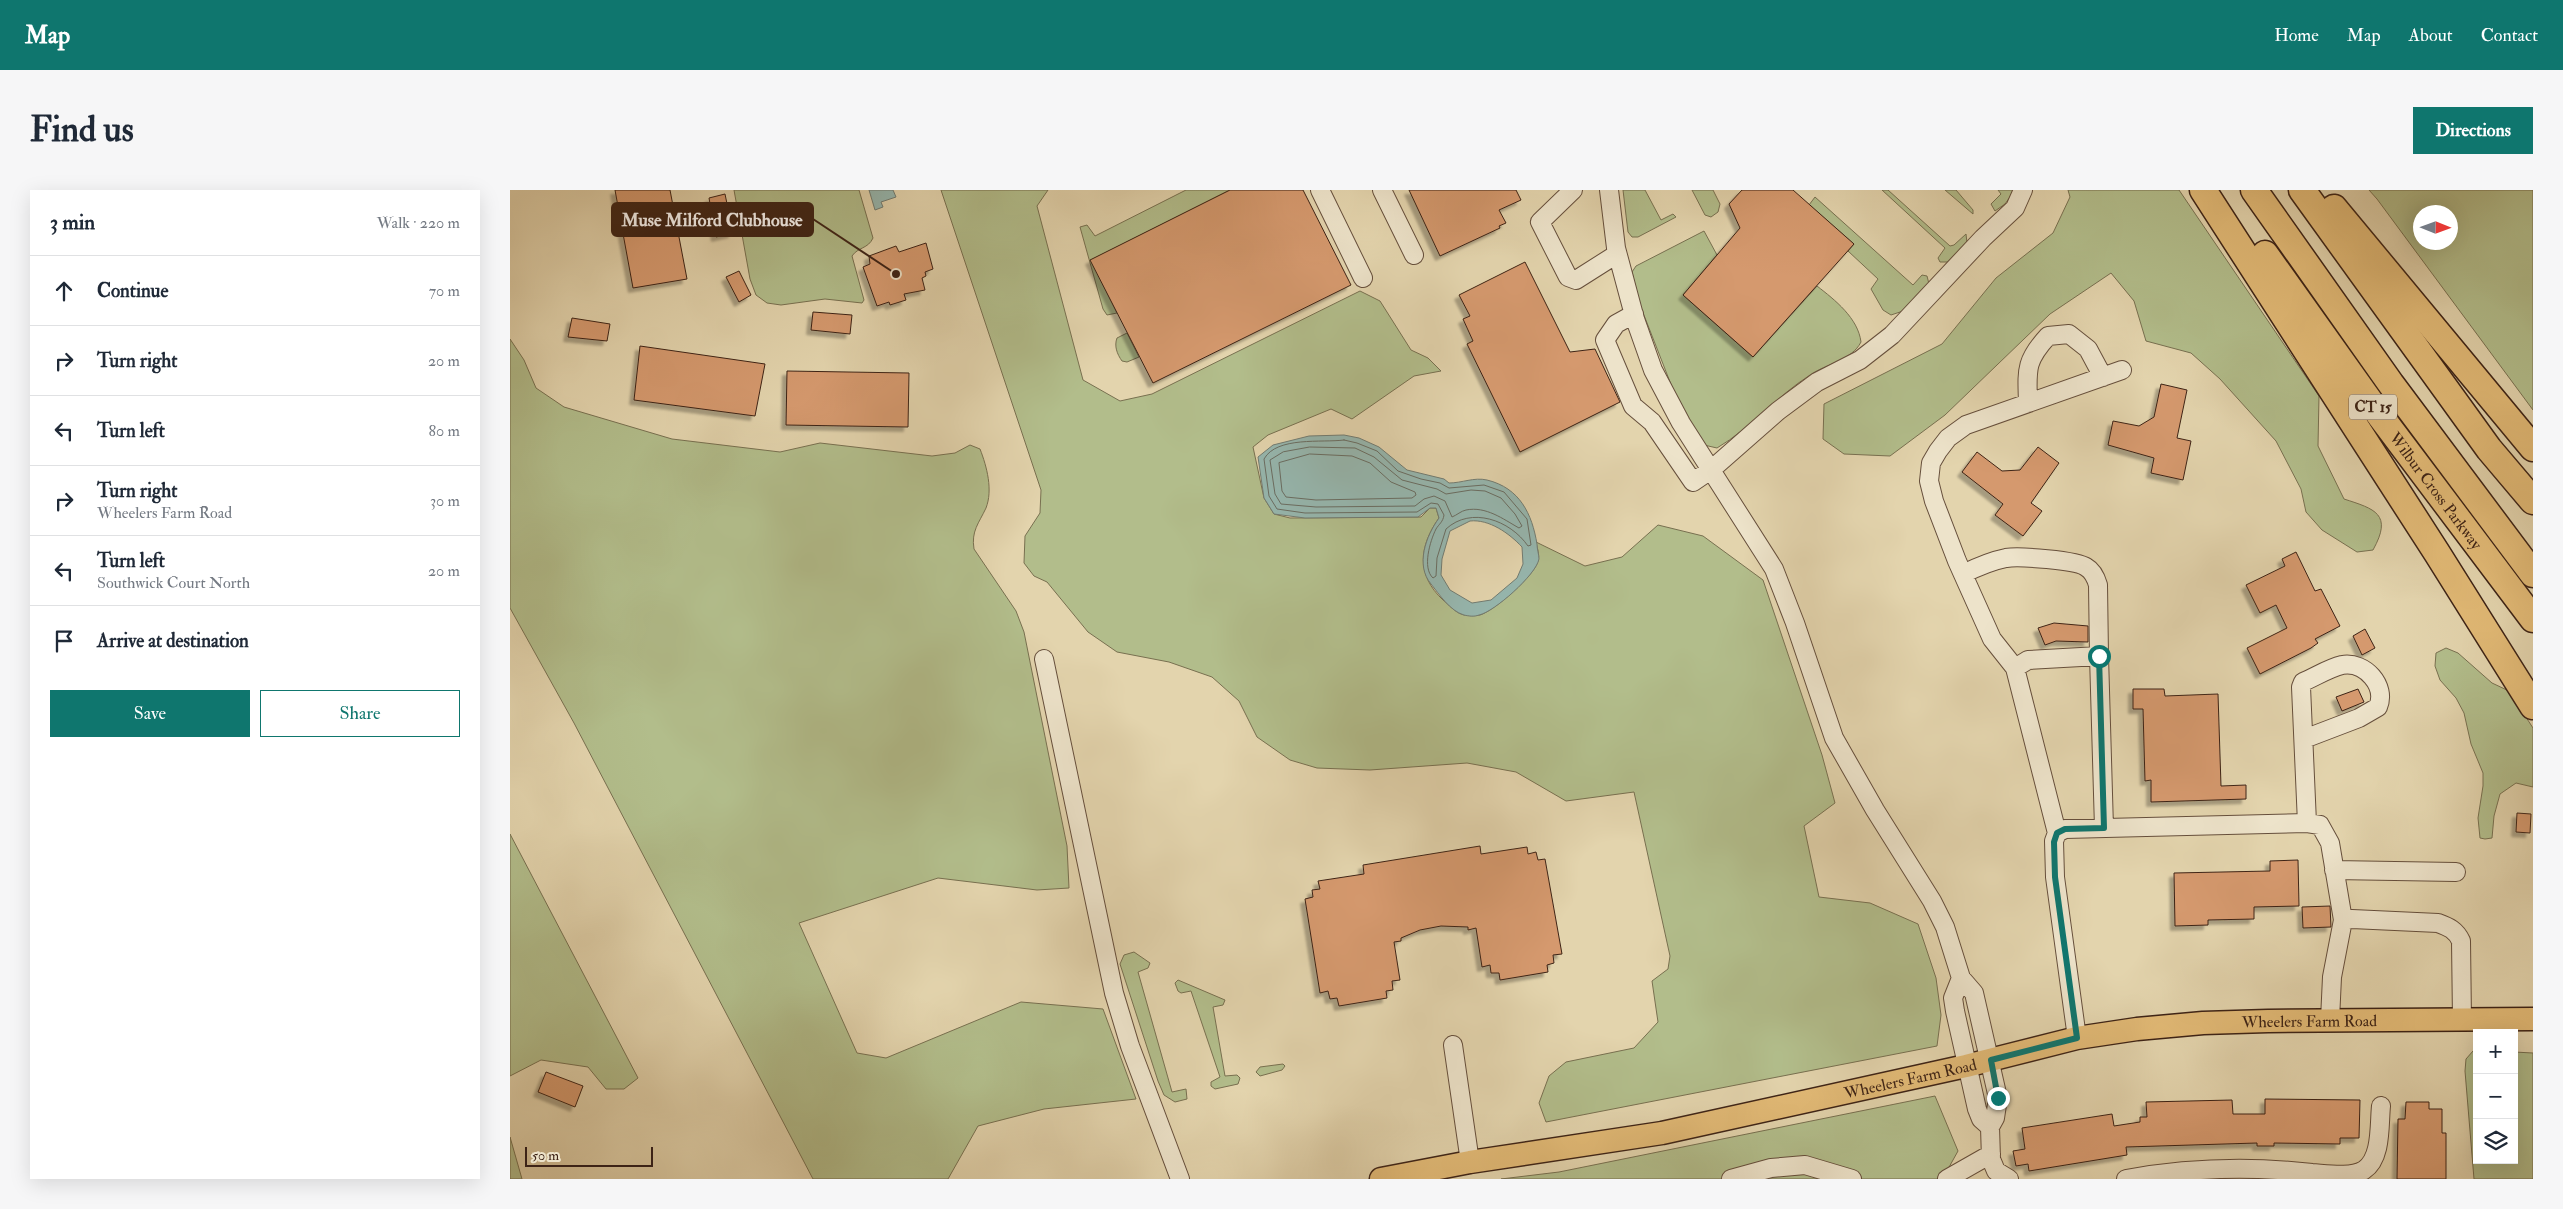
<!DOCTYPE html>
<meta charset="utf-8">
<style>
:root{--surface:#fff;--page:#f6f6f7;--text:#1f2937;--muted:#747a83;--line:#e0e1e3;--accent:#0f766e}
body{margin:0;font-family:"IM FELL Double Pica",serif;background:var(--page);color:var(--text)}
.controls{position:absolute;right:15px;bottom:15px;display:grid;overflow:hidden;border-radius:0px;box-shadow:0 5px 20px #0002}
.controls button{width:45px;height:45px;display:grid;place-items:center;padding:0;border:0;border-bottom:1px solid var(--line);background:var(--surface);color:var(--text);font:25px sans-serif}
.compass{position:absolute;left:1903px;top:15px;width:45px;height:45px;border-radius:50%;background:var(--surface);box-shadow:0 5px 20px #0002;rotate:91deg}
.scale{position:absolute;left:15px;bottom:12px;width:128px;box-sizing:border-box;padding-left:5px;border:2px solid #3d2316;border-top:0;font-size:14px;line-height:18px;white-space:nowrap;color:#3d2316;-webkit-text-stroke:4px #ede3ca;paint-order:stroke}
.stop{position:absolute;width:15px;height:15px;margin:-11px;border:4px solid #0f766e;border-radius:50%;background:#fff}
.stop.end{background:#0f766e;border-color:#fff;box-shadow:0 1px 5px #0008}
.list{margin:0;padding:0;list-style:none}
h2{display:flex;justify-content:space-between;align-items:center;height:65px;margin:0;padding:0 20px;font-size:21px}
h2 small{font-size:16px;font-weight:400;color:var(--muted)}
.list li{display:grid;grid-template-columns:32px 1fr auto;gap:15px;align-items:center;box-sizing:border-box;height:70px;padding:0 20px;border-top:1px solid var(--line)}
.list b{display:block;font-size:19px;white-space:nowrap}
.list p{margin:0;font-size:16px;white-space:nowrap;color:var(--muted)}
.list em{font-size:16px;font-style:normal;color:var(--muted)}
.actions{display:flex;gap:10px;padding:15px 20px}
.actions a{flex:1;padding:11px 0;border:1px solid var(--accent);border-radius:0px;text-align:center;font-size:18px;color:var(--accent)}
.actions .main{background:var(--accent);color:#fff}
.icon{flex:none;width:28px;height:28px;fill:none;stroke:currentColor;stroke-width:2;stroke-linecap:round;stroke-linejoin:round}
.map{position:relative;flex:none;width:2023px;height:989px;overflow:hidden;border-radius:0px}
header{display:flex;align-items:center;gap:30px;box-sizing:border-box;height:70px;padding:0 25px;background:var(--accent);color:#fff}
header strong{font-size:24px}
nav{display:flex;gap:28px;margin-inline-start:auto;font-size:18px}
.intro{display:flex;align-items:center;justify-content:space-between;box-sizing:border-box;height:120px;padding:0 30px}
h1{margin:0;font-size:35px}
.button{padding:12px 22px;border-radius:0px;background:var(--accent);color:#fff;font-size:18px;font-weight:700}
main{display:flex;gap:30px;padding:0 30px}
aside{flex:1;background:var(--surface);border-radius:0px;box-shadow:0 5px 20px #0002}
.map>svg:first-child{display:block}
.green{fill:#b2bd8b;stroke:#787050;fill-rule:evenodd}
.water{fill:#96b7af;stroke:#727c72;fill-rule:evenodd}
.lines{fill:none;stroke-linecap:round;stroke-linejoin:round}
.shore{stroke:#6a6d62;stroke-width:1}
.building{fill:#d5996e;stroke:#3d2316;filter:url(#shadow)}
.minor-casing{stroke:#664f3c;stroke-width:20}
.major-casing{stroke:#3d2316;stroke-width:25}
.highway-casing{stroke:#3d2316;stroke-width:29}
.minor{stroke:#ede3ca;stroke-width:18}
.major{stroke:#e2ba76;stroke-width:22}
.highway{stroke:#e2ba76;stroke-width:26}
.route{stroke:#0f766e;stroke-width:6}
.labels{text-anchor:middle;stroke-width:4;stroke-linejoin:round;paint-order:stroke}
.shield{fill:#ede3ca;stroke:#725d4c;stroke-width:1}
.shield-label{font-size:15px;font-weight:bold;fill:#3d2316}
.street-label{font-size:16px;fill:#3d2316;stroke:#ede3ca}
.leader{fill:none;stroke:#3d2316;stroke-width:2}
.callout-dot{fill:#3d2316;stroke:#ede3ca;stroke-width:2}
.callout{fill:#3d2316;stroke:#3d2316;stroke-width:2}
.callout-label{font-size:18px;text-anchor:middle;font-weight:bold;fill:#fff}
</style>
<header>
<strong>Map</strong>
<nav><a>Home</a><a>Map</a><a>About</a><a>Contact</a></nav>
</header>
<div class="intro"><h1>Find us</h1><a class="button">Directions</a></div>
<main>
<aside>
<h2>3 min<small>Walk · 220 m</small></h2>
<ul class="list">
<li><svg class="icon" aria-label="ahead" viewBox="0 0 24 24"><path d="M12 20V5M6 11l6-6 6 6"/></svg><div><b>Continue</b></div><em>70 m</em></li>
<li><svg class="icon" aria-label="right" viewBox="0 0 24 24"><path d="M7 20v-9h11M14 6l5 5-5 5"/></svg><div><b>Turn right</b></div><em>20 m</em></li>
<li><svg class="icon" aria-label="left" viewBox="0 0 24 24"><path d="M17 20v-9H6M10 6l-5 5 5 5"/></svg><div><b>Turn left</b></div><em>80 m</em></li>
<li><svg class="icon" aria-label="right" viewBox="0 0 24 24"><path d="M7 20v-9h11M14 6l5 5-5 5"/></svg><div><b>Turn right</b><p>Wheelers Farm Road</p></div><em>30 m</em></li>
<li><svg class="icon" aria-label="left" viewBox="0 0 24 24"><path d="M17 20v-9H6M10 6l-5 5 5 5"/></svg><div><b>Turn left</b><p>Southwick Court North</p></div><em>20 m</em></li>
<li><svg class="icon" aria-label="arrive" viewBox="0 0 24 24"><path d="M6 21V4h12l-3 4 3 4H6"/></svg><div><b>Arrive at destination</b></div></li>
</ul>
<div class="actions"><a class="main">Save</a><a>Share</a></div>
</aside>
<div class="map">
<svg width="2023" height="989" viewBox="0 0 2023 989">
<defs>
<filter id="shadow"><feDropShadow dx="-4.5" dy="4.5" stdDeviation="1" flood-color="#0004"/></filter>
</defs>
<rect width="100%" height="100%" fill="#e3d4ad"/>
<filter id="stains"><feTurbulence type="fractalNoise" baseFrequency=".004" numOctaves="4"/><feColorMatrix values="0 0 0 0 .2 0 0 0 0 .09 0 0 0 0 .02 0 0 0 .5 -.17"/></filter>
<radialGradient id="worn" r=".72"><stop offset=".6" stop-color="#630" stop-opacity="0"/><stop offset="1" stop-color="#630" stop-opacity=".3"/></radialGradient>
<path class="green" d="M224 0H349L363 48C358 59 348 57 342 66L354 110 352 113 315 109 271 115 257 113 246 105 240 89Z
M431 0H538L527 16 573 190 610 211 642 204 850 101 870 111 901 160 918 168 931 181 904 186 842 229 821 219 758 245 743 257 754 308 764 324 780 328 911 327 920 318H926L929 328C909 356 906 385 933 410 938 414 945 422 951 424 955 426 966 426 970 425 984 421 1025 385 1028 371 1030 365 1027 358 1026 352L1075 376 1112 367 1148 335 1193 346 1253 390 1312 565 1325 613 1294 636 1309 707 1360 713 1408 734 1426 788 1431 825 1427 856 1036 932 1029 913 1039 886 1056 872 1124 858 1148 832 1142 791 1158 779 1160 766 1124 602 1056 611 1006 582 957 573 860 580 807 578 780 570 747 547 729 511 702 487 659 472 607 462 578 442 537 392 524 386 514 373 515 346 530 323 531 300Z
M676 0H720L581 70 607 123 597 125 593 119 570 37 577 35 585 46Z
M1113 0H1135L1151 30 1163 24 1166 27 1128 47H1122L1118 42Z
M1182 0H1203L1210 14 1208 22 1201 27 1195 25Z
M1372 0H1378L1440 56 1444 55 1456 44 1457 53 1439 72H1430L1428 68 1435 58Z
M1435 0H1446L1463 20V24Z
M1488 0H1505L1495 14 1485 21 1481 14 1491 4Z
M1558 0H1669L1809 206 1808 256 1834 309C1865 319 1883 324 1863 360L1847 362 1812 340 1796 322 1791 299 1766 251 1710 189 1681 163 1636 151 1624 111 1601 83 1540 124 1435 225 1380 266 1334 264 1313 249 1314 214 1432 154 1486 88 1543 43 1560 7Z
M1859 0H2023V220L1867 9ZM1910 22H1940V52H1910Z
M1305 7 1403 95 1412 85 1417 86 1419 94 1393 121 1381 125 1373 120 1361 99 1368 89 1338 61 1344 54 1299 15Z
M1194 41 1207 65 1173 105 1243 167 1307 96C1325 110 1348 128 1351 152 1342 170 1316 174 1300 185 1267 206 1241 238 1207 258L1194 255 1187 247 1162 197 1130 115 1122 82 1126 76Z
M617 143 629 167 617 172 612 171C607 164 604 156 607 148Z
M0 149 14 170 26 198 54 217 162 249 270 262 310 253 422 266 445 263 460 255 470 259C477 277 483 300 476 318 469 333 461 341 464 359L506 421 514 442 557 656 559 698 527 700 428 688 289 733 347 863 376 868 511 812 593 819 626 909 534 919 468 936 438 989H303L64 533 0 418Z
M1936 458 1948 463 1982 493 1999 501 2023 538V597L2006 593 1990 604 1984 626 1982 648 1975 649 1970 648 1968 628 1973 596V583L1961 554 1954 523 1946 508 1930 490 1925 476 1926 463Z
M0 644 128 888 114 899H96L78 877 31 870 0 886Z
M624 762 640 773 638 778 628 782 662 902 676 899 677 909 665 912 654 905 648 891 610 774 614 765Z
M668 790 715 810 713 815 703 817 715 886 727 885 730 888 728 894 705 899 701 896V892L710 887 681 801 671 803 668 801 665 793Z
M1963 861 1967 862V970H2004V862L2023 863V989H1964L1955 881 1956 869Z
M773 874 775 876 772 880 750 886 746 882 750 877Z
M1425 906 1448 961 1438 979 1439 989H991L1049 982Z
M0 947 12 989H0Z"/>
<path class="water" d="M359 0H383L386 7 371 12 373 17 365 20Z
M799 246 834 245 849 248 869 257 897 280 934 289 939 293C952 293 964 287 977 290 1010 298 1022 324 1027 354 1027 359 1029 365 1029 369 1026 385 984 422 969 425 964 427 958 426 954 425 940 421 929 404 921 394 905 375 916 346 929 328L926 318H920L908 327 795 328 764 324 754 308 748 267 763 255ZM960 331C979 329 999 343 1012 357L1013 374 1007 388 981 410 962 413 940 400 931 385 932 369 940 341Z"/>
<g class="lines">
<path class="shore" d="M834 250 847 253 867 261 888 281 911 289 930 293 939 298 974 295 994 302 1017 329 1021 355 1018 356C1000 330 961 316 936 339L927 368 926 386 923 388C912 378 920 351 926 339 929 334 933 332 934 325L928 314 921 313 907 322 795 323 767 319 759 306 754 269C767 246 812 253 834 250Z
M800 257 845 258 864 267 892 290 927 299 936 304 961 300 975 301 991 308 1005 324 1012 336 1009 338C993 329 976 316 956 320 951 321 947 325 942 327L935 311 924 306 914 309 905 316 806 317 771 314 765 304 760 270 773 262Z
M800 264 842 266 860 273 881 292 905 302 906 305 902 308 806 310 776 307 772 301 769 273Z"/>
</g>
<path class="building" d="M105 0H160L177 89 123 98Z
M720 0H793L841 95 643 193 580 70Z
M899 0H1006L1011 10 989 20 996 33 989 36 990 38 930 66Z
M1232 0H1283L1344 54 1243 167 1173 105 1230 38 1219 14Z
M215 4 223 43 206 47 199 8Z
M416 53 423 79 415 82 416 86 412 88 415 100 394 104 396 110 380 115 379 112 367 116 353 77 360 74 359 66 386 56 389 62Z
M1015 72 1060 162 1085 159 1110 212 1010 262 957 154 963 151 953 129 960 126 949 105Z
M229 81 241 105 229 112 216 87Z
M303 122 342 125 340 144 301 140Z
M62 128 100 134 97 151 58 147Z
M130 156 255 174 245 226 124 210Z
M277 181 399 183 398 237 276 235Z
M1651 194 1677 200 1667 248 1681 251 1673 290 1641 283 1644 268 1598 255 1603 231 1629 236 1644 227Z
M1528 257 1549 273 1521 313 1532 321 1513 346 1485 325 1493 314 1452 282 1467 262 1492 281 1510 280Z
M1786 362 1805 401 1811 399 1830 436 1805 449 1808 453 1801 458 1750 484 1737 458 1777 438 1766 415 1750 423 1736 395 1775 376 1772 369Z
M1544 433 1578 436V452L1546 451 1535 455 1528 438Z
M1855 439 1865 458 1852 465 1843 446Z
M1623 499H1654L1655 506 1708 504 1711 596 1736 595V609L1641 612V590L1635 591 1633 519H1623Z
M1848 499 1854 512 1832 521 1826 507Z
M2007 623 2021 624 2020 643 2006 642Z
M970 656 971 664 1017 657 1018 664 1026 662 1028 670 1035 669 1052 764 1043 765 1044 773 1037 775 1038 782 990 790 989 783H981L980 775 972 777 966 738 958 740V737L931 736 910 740 891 748V751L884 752 890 790 882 791 883 800 876 801 877 808 829 816 827 808 820 809 818 801 810 803 795 709 803 707 802 700 810 699 808 691 854 684 853 675Z
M1788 670 1789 716 1744 717V729L1698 730V735L1665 736 1664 683 1760 681V671Z
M1820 716 1821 737 1793 738 1792 717Z
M36 882 73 896 65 917 28 902Z
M1755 909 1850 910 1849 948H1830V954L1764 953V956H1747V953L1616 957 1617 965 1519 981 1518 974 1506 976 1503 961 1515 959 1512 938 1602 924 1604 936 1630 932V927H1637L1636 912 1722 910 1723 924H1755Z
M1896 912H1919V919H1932V943H1936V989H1887L1888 929H1895Z"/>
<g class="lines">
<defs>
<path id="minor" d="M810 0 853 88
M872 0 904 65
M1063 0 1030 32 1058 87 1066 90 1107 64
M1099 0 1106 58 1125 129 1143 180 1171 233 1264 379 1285 433 1324 548 1365 620 1422 711 1435 737 1451 788 1464 803 1488 908 1485 928 1480 937 1481 969 1486 981 1499 989
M1124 124 1106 134 1095 150 1123 216 1142 232 1183 292 1202 279 1268 221 1307 192 1350 170 1382 145 1473 48 1505 18 1513 0
M1518 213C1517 180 1515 171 1538 146L1559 144 1578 159 1593 187
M1453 384C1467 377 1481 371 1496 368 1509 366 1566 370 1576 377 1583 381 1586 388 1588 395L1589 466
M534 469 604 803 620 856 670 989
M1505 478 1482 449 1447 371 1424 311 1419 291 1421 273 1428 261 1438 248 1456 235 1612 180
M1797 633 1810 635 1820 653 1833 730
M1547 643 1505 478 1518 470 1589 466 1594 638
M1824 680 1946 682
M1451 788 1443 808 1445 821 1467 919 1471 929 1480 937
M1820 830 1822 787 1833 730 1842 729 1928 733C1939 737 1946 740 1951 751L1952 830
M1567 848 1545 687 1544 651 1547 643 1555 639 1797 633 1791 497 1793 492C1805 487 1819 478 1832 475 1855 471 1877 496 1868 517L1849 528 1794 549
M943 855 960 972
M1221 989 1261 978 1295 975 1342 989
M1437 989 1481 964
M1616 989C1677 978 1741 976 1802 983 1817 984 1841 988 1854 980 1872 968 1869 935 1871 916"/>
<g id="major">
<path id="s1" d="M871 989 960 972 1152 943 1456 876 1567 848 1627 839 1693 833 1758 831 2023 829"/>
</g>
<g id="highway">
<path d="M1693 0 1927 363 2023 516"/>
<path d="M1744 0 1881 194 2023 384"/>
<path d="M1792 0 1979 259 2023 311"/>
<path d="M1824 18 2023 258"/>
<path id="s2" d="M1755 64 1871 227 2023 429"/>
</g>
</defs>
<use href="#minor" class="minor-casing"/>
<use href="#major" class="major-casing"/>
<use href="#highway" class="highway-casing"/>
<use href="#minor" class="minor"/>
<use href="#major" class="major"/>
<use href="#highway" class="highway"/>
</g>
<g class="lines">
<path class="route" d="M1488 908 1481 870 1567 848 1545 687 1544 652 1547 643 1555 639 1594 638 1589 466"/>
</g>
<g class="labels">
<rect class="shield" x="1839" y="204.5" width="48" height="25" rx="4"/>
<g class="shield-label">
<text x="1863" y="222">CT 15</text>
</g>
<g class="street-label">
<text dy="6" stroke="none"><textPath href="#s2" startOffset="292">Wilbur Cross Parkway</textPath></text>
<text dy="6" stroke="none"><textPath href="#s1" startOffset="944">Wheelers Farm Road</textPath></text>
<text dy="6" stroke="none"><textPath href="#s1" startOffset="539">Wheelers Farm Road</textPath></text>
</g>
</g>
<path class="leader" d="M386 84L303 29"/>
<circle class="callout-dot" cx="386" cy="84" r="5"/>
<rect class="callout" x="102" y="13" width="201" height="33" rx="5"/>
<g class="callout-label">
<text x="202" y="36">Muse Milford Clubhouse</text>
</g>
<rect width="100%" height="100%" filter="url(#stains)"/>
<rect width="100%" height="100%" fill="url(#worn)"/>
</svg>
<div class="controls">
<button>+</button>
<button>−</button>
<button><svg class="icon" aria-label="layers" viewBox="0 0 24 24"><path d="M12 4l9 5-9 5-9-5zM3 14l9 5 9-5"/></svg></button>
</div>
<svg class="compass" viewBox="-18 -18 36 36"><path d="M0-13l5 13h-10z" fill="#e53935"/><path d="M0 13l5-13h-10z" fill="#747a83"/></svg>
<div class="scale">50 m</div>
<div class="stop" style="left:1589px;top:466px"></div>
<div class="stop end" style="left:1488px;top:908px"></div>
</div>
</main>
